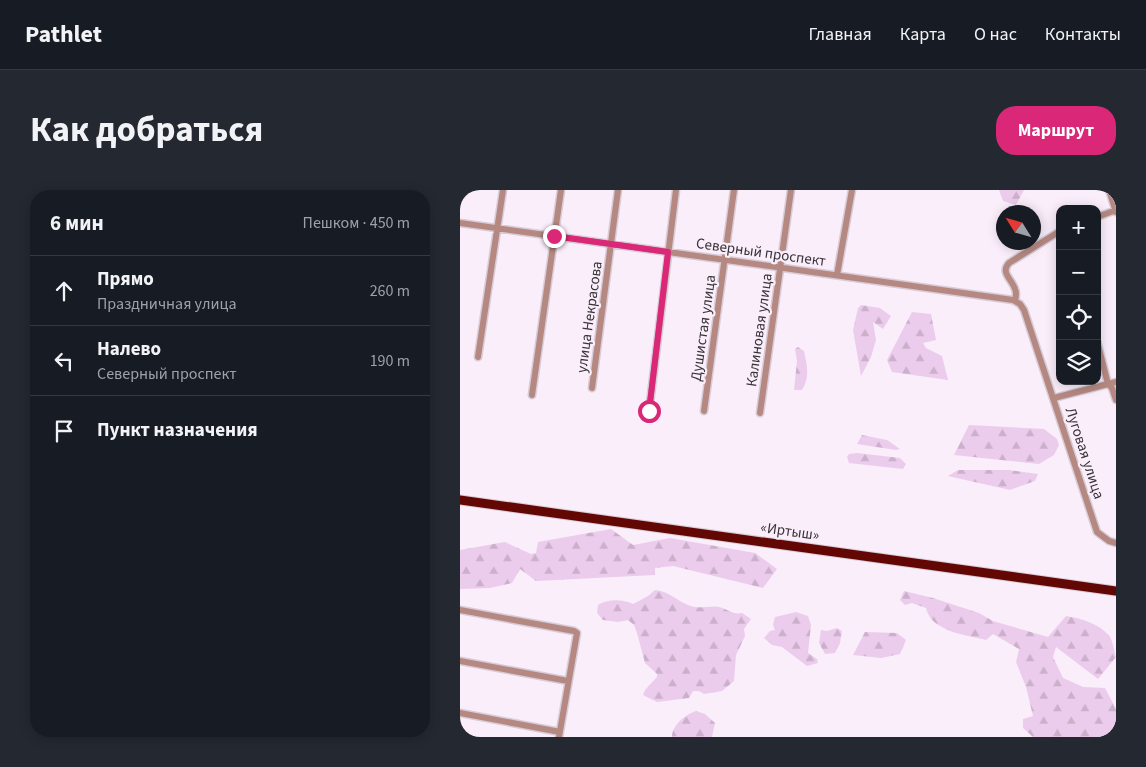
<!DOCTYPE html>
<html lang="ru">
<meta charset="utf-8">
<style>
:root{--surface:#171b24;--page:#242831;--text:#f1f3f6;--muted:#9ea1a6;--line:#363941;--accent:#db2777}
body{margin:0;font-family:"Source Sans 3",sans-serif;background:var(--page);color:var(--text)}
.controls{position:absolute;right:15px;top:15px;display:grid;overflow:hidden;border-radius:10px;box-shadow:0 2px 12px #0003}
.controls button{width:45px;height:45px;display:grid;place-items:center;padding:0;border:0;border-bottom:1px solid var(--line);background:var(--surface);color:var(--text);font:25px sans-serif}
.compass{position:absolute;left:536px;top:15px;width:45px;height:45px;border-radius:50%;background:var(--surface);box-shadow:0 2px 12px #0003;rotate:307deg}
.stop{position:absolute;width:15px;height:15px;margin:-11px;border:4px solid #db2777;border-radius:50%;background:#fff}
.stop.end{background:#db2777;border-color:#fff;box-shadow:0 1px 5px #0008}
.list{margin:0;padding:0;list-style:none}
h2{display:flex;justify-content:space-between;align-items:center;height:65px;margin:0;padding:0 20px;font-size:21px}
h2 small{font-size:16px;font-weight:400;color:var(--muted)}
.list li{display:grid;grid-template-columns:32px 1fr auto;gap:15px;align-items:center;box-sizing:border-box;height:70px;padding:0 20px;border-top:1px solid var(--line)}
.list b{display:block;font-size:19px;white-space:nowrap}
.list p{margin:0;font-size:16px;white-space:nowrap;color:var(--muted)}
.list em{font-size:16px;font-style:normal;color:var(--muted)}
.icon{flex:none;width:28px;height:28px;fill:none;stroke:currentColor;stroke-width:2;stroke-linecap:round;stroke-linejoin:round}
.map{position:relative;flex:none;width:656px;height:547px;overflow:hidden;border-radius:20px}
header{display:flex;align-items:center;gap:30px;box-sizing:border-box;height:70px;padding:0 25px;background:var(--surface);border-bottom:1px solid var(--line)}
header strong{font-size:24px}
nav{display:flex;gap:28px;margin-inline-start:auto;font-size:18px}
.intro{display:flex;align-items:center;justify-content:space-between;box-sizing:border-box;height:120px;padding:0 30px}
h1{margin:0;font-size:35px}
.button{padding:12px 22px;border-radius:20px;background:var(--accent);color:#fff;font-size:18px;font-weight:700}
main{display:flex;gap:30px;padding:0 30px}
aside{flex:1;background:var(--surface);border-radius:20px;box-shadow:0 2px 12px #0003}
.map>svg:first-child{display:block}
.forest{fill:url(#forest-firs)}
.lines{fill:none;stroke-linecap:round;stroke-linejoin:round}
.minor-casing{stroke:#d7ccd7;stroke-width:9}
.highway-casing{stroke:#d7ccd7;stroke-width:11}
.minor{stroke:#b58982;stroke-width:6}
.highway{stroke:#620704;stroke-width:9}
.route{stroke:#db2777;stroke-width:6}
.labels{text-anchor:middle;stroke-width:4.5;stroke-linejoin:round;paint-order:stroke}
.street-label{font-size:15px;fill:#373337;stroke:#faeefa}
</style>
<header>
<strong>Pathlet</strong>
<nav><a>Главная</a><a>Карта</a><a>О нас</a><a>Контакты</a></nav>
</header>
<div class="intro"><h1>Как добраться</h1><a class="button">Маршрут</a></div>
<main>
<aside>
<h2>6 мин<small>Пешком · 450 m</small></h2>
<ul class="list">
<li><svg class="icon" aria-label="ahead" viewBox="0 0 24 24"><path d="M12 20V5M6 11l6-6 6 6"/></svg><div><b>Прямо</b><p>Праздничная улица</p></div><em>260 m</em></li>
<li><svg class="icon" aria-label="left" viewBox="0 0 24 24"><path d="M17 20v-9H6M10 6l-5 5 5 5"/></svg><div><b>Налево</b><p>Северный проспект</p></div><em>190 m</em></li>
<li><svg class="icon" aria-label="arrive" viewBox="0 0 24 24"><path d="M6 21V4h12l-3 4 3 4H6"/></svg><div><b>Пункт назначения</b></div></li>
</ul>
</aside>
<div class="map">
<svg width="656" height="547" viewBox="0 0 656 547">
<defs>
<pattern id="forest-firs" width="22" height="20" patternUnits="userSpaceOnUse" patternTransform="scale(1.25)"><rect width="22" height="20" fill="#ecccec"/><path d="M5 1l3.5 6h-7zM16 11l3.5 6h-7z" fill="#cbb0cb"/></pattern>
</defs>
<rect width="100%" height="100%" fill="#faeefa"/>
<path class="forest" d="M539 0H564L556 15 543 11Z
M401 115 420 118 431 126 423 139 413 132 416 150 411 167 401 186 393 140 398 118Z
M452 122 471 124 476 150 463 153 466 158 482 166 488 190 432 182 427 170Z
M338 157 344 161C347 175 350 188 342 200H334L337 171 335 159Z
M509 235 584 239 597 249 599 255 594 265 579 274 494 265Z
M402 245 427 250 440 259 436 260 397 254Z
M397 263 440 268 446 274 443 279 389 273 387 267 389 264Z
M498 280H549L578 284 575 291 550 300 488 286Z
M151 339 173 355 210 348 295 363 317 379 303 398 213 376 195 378V385L76 391 60 379 52 393 30 398 0 399V360L45 352 71 364 76 363 78 352Z
M195 400C208 401 216 410 228 415 238 420 249 415 259 417 268 419 272 425 282 423L291 429 284 439 285 446 276 465 274 491 262 501 244 504 239 501H233L229 508 197 512 183 505 185 500 197 487V484L185 473 177 443 174 435 168 430 158 432 143 430 137 423 138 415C148 409 162 409 173 414L188 406Z
M444 401 473 408 519 423 533 431 588 447 606 426C620 428 641 434 650 447 653 452 654 461 656 467L638 489 596 457 593 467 603 488 623 497 645 498 656 519V547H573L563 538V529L573 526 566 497 556 472 559 459 533 444 526 450C507 445 471 442 466 418L452 413 445 415 440 410Z
M336 422 348 426 351 435 348 463 357 469 358 473 347 476 322 457 312 455 304 448 310 441 315 440 313 435 315 427Z
M377 438 382 441 380 453 375 463 365 464 359 453 361 440 367 441Z
M405 442 437 443 446 450 440 464 421 468 393 465Z
M236 521 245 524 255 533 252 547H212C212 535 225 525 236 521Z"/>
<g class="lines">
<defs>
<path id="minor" d="M649 0 656 22
M637 27 656 20
M0 33 553 110 560 114 564 120 637 342 649 351 656 353
M377 85 392 0
M555 111C556 107 557 103 555 99 552 89 540 83 549 73L600 41
M637 151 648 194 656 192
M18 167 43 0
M132 198 158 0
M72 205 101 0
M594 208 648 194 652 198 656 210
M189 221 216 0
M244 221 274 0
M300 223 331 0
M0 420 114 441 117 443 99 547
M0 471 108 491
M0 523 100 542"/>
<path id="highway" d="M0 310 656 401"/>
</defs>
<use href="#minor" class="minor-casing"/>
<use href="#highway" class="highway-casing"/>
<use href="#minor" class="minor"/>
<use href="#highway" class="highway"/>
</g>
<g class="lines">
<path class="route" d="M94 46 208 62 189 221"/>
</g>
<g class="labels">
<g class="street-label">
<text transform="translate(301 62) rotate(8)" y="5">Северный проспект</text>
<text transform="translate(129 127) rotate(-82)" y="5">улица Некрасова</text>
<text transform="translate(243 138) rotate(-82)" y="5">Душистая улица</text>
<text transform="translate(299 140) rotate(-82)" y="5">Калиновая улица</text>
<text transform="translate(625 263) rotate(72)" y="5">Луговая улица</text>
<text transform="translate(330 341) rotate(8)" y="5">«Иртыш»</text>
</g>
</g>
</svg>
<div class="controls">
<button>+</button>
<button>−</button>
<button><svg class="icon" aria-label="locate" viewBox="0 0 24 24"><circle cx="12" cy="12" r="6"/><path d="M12 2v4M12 18v4M2 12h4M18 12h4"/></svg></button>
<button><svg class="icon" aria-label="layers" viewBox="0 0 24 24"><path d="M12 4l9 5-9 5-9-5zM3 14l9 5 9-5"/></svg></button>
</div>
<svg class="compass" viewBox="-18 -18 36 36"><path d="M0-13l5 13h-10z" fill="#e53935"/><path d="M0 13l5-13h-10z" fill="#9ea1a6"/></svg>
<div class="stop" style="left:189px;top:221px"></div>
<div class="stop end" style="left:94px;top:46px"></div>
</div>
</main>
